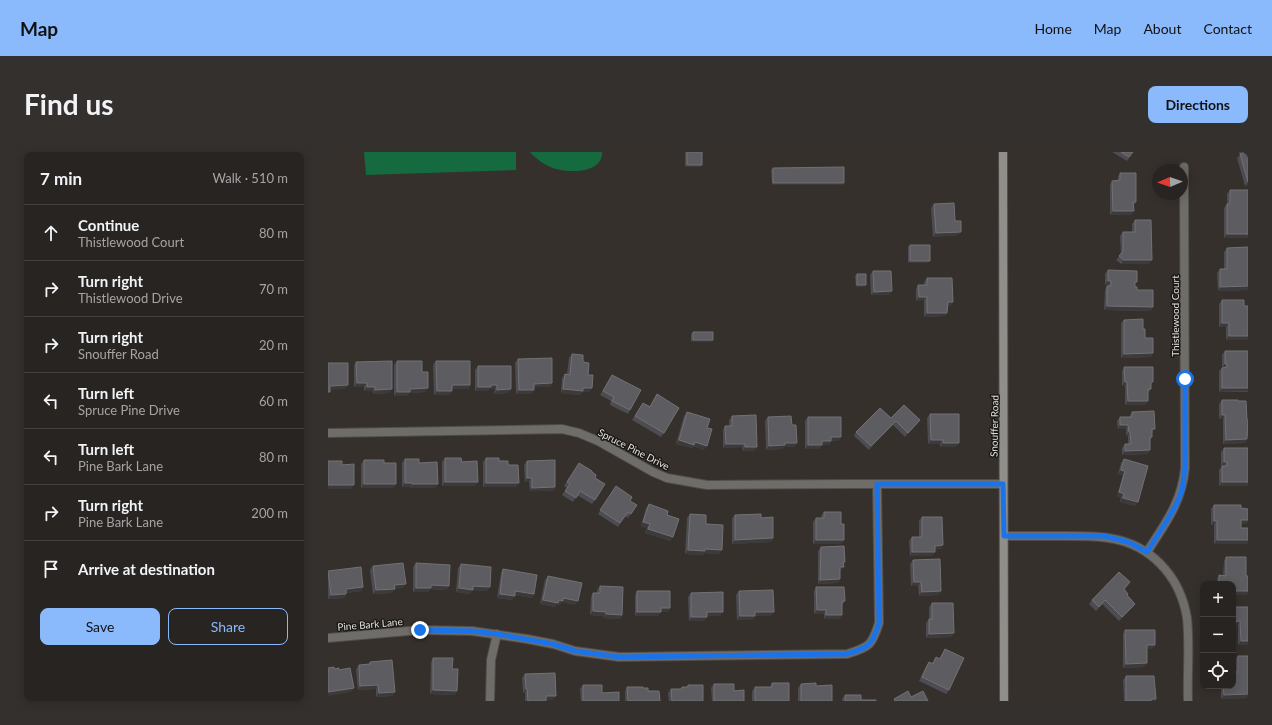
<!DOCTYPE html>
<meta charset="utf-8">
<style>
:root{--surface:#282421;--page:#34302e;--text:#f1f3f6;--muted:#a5a4a5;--line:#44413f;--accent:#8abafc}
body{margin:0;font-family:Lato,sans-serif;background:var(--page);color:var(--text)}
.controls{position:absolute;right:12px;bottom:12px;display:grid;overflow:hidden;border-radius:8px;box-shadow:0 2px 10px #0003}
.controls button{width:36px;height:36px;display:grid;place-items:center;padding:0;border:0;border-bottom:1px solid var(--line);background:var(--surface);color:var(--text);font:20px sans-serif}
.compass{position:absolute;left:824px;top:12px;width:36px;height:36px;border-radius:50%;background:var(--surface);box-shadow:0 2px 10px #0003;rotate:268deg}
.stop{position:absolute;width:12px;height:12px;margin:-9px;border:3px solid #1a73e8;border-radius:50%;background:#fff}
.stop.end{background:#1a73e8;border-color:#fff;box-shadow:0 1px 4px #0008}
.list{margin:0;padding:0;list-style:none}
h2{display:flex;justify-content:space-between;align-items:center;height:52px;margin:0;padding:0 16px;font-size:17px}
h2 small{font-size:13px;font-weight:400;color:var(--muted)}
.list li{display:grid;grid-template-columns:26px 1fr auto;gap:12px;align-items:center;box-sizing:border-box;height:56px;padding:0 16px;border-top:1px solid var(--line)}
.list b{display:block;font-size:15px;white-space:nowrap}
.list p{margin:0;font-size:13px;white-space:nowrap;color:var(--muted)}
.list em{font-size:13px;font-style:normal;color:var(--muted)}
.actions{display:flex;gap:8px;padding:12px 16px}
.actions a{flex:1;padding:9px 0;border:1px solid var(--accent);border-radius:8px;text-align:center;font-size:14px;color:var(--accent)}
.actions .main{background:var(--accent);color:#111}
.icon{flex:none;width:22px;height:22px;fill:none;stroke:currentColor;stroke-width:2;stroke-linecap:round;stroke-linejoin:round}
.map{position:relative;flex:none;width:920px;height:549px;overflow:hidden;border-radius:8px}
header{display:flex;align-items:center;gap:24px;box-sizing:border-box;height:56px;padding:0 20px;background:var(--accent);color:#111}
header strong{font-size:19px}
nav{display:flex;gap:22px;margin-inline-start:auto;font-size:14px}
.intro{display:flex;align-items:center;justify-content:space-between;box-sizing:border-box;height:96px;padding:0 24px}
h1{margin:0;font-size:28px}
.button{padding:10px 18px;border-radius:8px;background:var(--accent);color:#111;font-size:14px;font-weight:700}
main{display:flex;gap:24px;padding:0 24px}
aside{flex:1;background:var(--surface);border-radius:8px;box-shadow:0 2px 10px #0003}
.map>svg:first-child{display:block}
.green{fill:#166a40}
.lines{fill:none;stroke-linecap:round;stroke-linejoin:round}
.minor-casing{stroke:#514c48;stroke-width:10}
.secondary-casing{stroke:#514c48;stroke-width:10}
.minor{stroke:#6e6d6a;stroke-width:8}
.secondary{stroke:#8f8e8a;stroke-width:8}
.wall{fill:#4d4c52}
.shaded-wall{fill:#3d3a3c}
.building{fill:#5d5c60;stroke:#727174}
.route{stroke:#1a73e8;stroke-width:5}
.labels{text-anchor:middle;stroke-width:3;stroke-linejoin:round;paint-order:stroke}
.street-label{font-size:10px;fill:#e3e0dd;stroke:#1b1917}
</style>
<header>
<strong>Map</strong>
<nav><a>Home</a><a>Map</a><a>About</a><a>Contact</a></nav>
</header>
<div class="intro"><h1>Find us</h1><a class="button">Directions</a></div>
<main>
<aside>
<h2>7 min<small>Walk · 510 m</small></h2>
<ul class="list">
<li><svg class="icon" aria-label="ahead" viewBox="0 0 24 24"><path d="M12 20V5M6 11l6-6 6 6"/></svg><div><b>Continue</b><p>Thistlewood Court</p></div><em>80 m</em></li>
<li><svg class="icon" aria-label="right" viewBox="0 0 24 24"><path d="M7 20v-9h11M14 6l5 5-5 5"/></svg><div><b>Turn right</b><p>Thistlewood Drive</p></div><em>70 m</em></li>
<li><svg class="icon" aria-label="right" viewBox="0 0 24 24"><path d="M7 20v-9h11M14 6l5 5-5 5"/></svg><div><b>Turn right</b><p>Snouffer Road</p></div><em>20 m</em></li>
<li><svg class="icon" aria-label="left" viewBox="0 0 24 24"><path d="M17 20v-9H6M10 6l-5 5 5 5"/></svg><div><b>Turn left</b><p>Spruce Pine Drive</p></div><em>60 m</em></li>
<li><svg class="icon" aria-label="left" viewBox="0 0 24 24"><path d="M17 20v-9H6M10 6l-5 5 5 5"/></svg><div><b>Turn left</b><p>Pine Bark Lane</p></div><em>80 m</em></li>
<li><svg class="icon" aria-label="right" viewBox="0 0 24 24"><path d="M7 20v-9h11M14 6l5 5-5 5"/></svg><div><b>Turn right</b><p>Pine Bark Lane</p></div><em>200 m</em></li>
<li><svg class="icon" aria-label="arrive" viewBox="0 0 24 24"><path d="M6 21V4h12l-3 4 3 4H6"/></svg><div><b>Arrive at destination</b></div></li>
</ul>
<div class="actions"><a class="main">Save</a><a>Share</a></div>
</aside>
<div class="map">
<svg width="920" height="549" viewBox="0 0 920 549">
<rect width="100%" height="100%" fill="#35302c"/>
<path class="green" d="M36 0H188V18L38 23Z
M202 0H274C275 21 242 21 228 17 218 14 209 8 202 0Z"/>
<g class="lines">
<defs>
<path id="minor" d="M0 281 234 277 251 281 270 289 325 320 339 326 379 333 521 332H675
M676 384C695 384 714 384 734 384 774 384 808 383 837 417 849 431 856 448 859 466 862 494 859 522 860 549
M819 400C837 372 854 350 857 316L856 15
M0 486 92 478 144 479 199 487 225 492 247 499 291 505 519 502C542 495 544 493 551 471L549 332
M162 549 163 508 169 482"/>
<path id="secondary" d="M675 0 676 549"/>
</defs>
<use href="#minor" class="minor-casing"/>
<use href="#secondary" class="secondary-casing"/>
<use href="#minor" class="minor"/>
<use href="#secondary" class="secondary"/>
</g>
<path class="wall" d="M357 0H374V13L372 15H357Z
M784 0H805L799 9Z
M911 0H920V33L917 34 909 6 912 3Z
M445 16 514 33H444L443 18Z
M792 21 808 50 806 53 803 63H782V33L784 29 790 28V25Z
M902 38 920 68 896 86V56L899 52V42Z
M606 52 627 69 630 83 605 85 603 56Z
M807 68 821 112H793L788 108 793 102 792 84 795 80H804V72Z
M582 93 600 111H580V95Z
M920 95V138L890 139 889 121 892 117H896V100L899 96Z
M780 118 807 133V135L825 155 822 159 776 158 777 138 779 134H780V133H777V122Z
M545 119 564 139 561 143H543L542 123Z
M529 122 538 133 537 135H528L527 124Z
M599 126 625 150 622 154H620L619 161 617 164 596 165V148L588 149V137L590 133H596V130Z
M894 148 916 154H920V186L919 188H898V175H891V152Z
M796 168 815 177 823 205 793 206V171Z
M365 180 385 188 384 190H363V182Z
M897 199 920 240H891V219L894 216V203Z
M244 202 255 210 260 223 264 236 261 240H254L252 243 233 241 234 226 237 222H239L241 206Z
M190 207 224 231 222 235H206V238L203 242H188L187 211Z
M69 209 94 220 97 240 81 241 79 244H66V213Z
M108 209 142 233 140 237H124L121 243H106L105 213Z
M28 210 64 237 61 241 45 242V239H36V235H26V214Z
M150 214 183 237 180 241 166 242 167 237H161L160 239H147V218Z
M796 215 823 234V237L820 241 817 253H797V234H794V219Z
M284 223 302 258 300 262 282 253 283 249 272 243Z
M329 242 336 281 333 285 304 268 315 251 322 254Z
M894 248 910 249 919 268H920V284H919V287L917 291 895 292V267H891V252Z
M359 260 376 298 365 294 364 296 348 292 356 264Z
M804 260 824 281V285L822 288V298L819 302 794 303V296L797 292H800V284H798V277H790L789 269 792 265H801Z
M602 262 628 295H612V292H600L599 266Z
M404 264 429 295 426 299H415L414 295 395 296V278L397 274H401V268Z
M440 265 464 273 469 291 466 295H456L454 297 438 298 437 269Z
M480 265 510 289H503L501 293H494L491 297H477V269Z
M563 266 592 268 589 272 577 285 565 273 541 298 526 284 528 280Z
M896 296H920V334H891V318L894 314H896H893V300Z
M117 306 134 310 147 334H114V310Z
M158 306 171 309 180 313 188 335H155V310Z
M77 307 91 311 110 332 107 336H82V335H74V311Z
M796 307 807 354 792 350 793 345 789 344 795 323 790 322 793 311Z
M36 308 56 311 68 332 65 336H33V312Z
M199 309 227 335 225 339H202L201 330H197L196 313Z
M249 315 264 320 267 326V348L264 352 249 343 245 350 234 343 239 336 236 334Z
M288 334 302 349 309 353 300 366 297 364 290 375 270 362Z
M321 352 339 363 345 385 342 389 317 381 319 376 313 374 318 356Z
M886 353 913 356 919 372H913L886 392V372L883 373V357Z
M496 360 513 372 516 388 513 392H485V370L488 366H494L493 364Z
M362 362 378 372 391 402 376 401 375 403 357 402 359 366Z
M407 363 433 366 445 386 443 390 404 392V366Z
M594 365 615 393 612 397H607V400L604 404H582L581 389 584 385H591V369Z
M493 395 517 410 512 419 510 431 490 432V399Z
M898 405 918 424V443H905V432H889V427L891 423 895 424 896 409Z
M585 408 613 439 610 443 591 444 590 434H583L582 412Z
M88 411 121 434 118 438 102 437 100 440H85V415Z
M133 412 159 439 144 438 142 442 128 440 130 416Z
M45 414 75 436H67L64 441 45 442 42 418Z
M175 417 206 442 204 446 187 443 184 448 169 446 173 421Z
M0 419 35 435 33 439 18 441 16 446 0 447Z
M220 424 247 453 234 450 232 453 229 452 227 455 212 452 217 428Z
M272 434 294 463 292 467 275 466 276 464 262 463 263 445 265 441H269V438Z
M799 434 796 438 799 443 807 452 805 455 791 469 774 452 768 459 761 452 764 448Z
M488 435 517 449 514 453 512 467H496V462H486V439Z
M309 439 342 456 340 460H332L330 464H307V443Z
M411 439 443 464H427L424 468H409L408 443Z
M363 441 395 460 392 464H379L376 469H361L360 445Z
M604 451 626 481 623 485 598 486V471L601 467V455Z
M920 455V493H910V473Z
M797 478 825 497H819L816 515 795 516V482Z
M617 497 621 538 618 542 591 529 598 514 601 510 604 511 608 505 611 507Z
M910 504H920V546L893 547V534H905L907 520V508Z
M105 506 124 517 129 539 127 543 102 542 103 510Z
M42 510 67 540 64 544 48 545V537L30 538 28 517 31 513 41 512Z
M197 522 225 548H218V549H197V541H195L194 526Z
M798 524 828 547 827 549H796L795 528Z
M444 531 461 549H424V539L427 535H442Z
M386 532 406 539 416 549H384L383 536Z
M473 532 488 534 504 549H470V536Z
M255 533 274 541 291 549H253L252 537Z
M360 533 375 549H341L340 541 343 537H353L354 535H359Z
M299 535 315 536 332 549H297V539Z
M517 543 533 548 548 549H514V547Z"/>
<path class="shaded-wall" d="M359 13H374L372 15H357Z
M920 30V33L917 34Z
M445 31H516L514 33H444Z
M785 59H806L803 63H782Z
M633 80 630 83 605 85 608 81Z
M899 82H920V86H896Z
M796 108H824L821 112H793Z
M582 109H602L600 111H580Z
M780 129H783L780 133H777Z
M529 133H538L537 135H528Z
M920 134V138L890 139 892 135Z
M564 139 561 143H543L546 140Z
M591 145H599L596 148 588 149Z
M620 150H625L622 154H617Z
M779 154 825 155 822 159 776 158Z
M599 161H619L617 164 596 165Z
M894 171H901L898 175H891Z
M901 184H920V186L919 188H898Z
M365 188H385L384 190H363Z
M825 201 823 205 793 206 796 202Z
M897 212H899L897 216H894Z
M797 230H799L797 234H794Z
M29 231H39L36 235H26Z
M224 231 222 235H203L206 232Z
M20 233 17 237 0 238 2 234Z
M124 233H142L140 237H121Z
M163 233H169L167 237H161L160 239H147L150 235Z
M39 235H47L45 239H36Z
M100 236 97 240 81 241 79 244H66L69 240 82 237Z
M255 236H264L261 240H254L252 243 233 241 235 237Z
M894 236H920V239L891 240Z
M64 237 61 241 45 242 47 238Z
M183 237 180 241 166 242 169 238Z
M191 238H206L203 242H188Z
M109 239H124L121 243H106Z
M800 249H820L817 253H797Z
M894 263H897L895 267H891Z
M592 268 589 272 577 285 580 281Z
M568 269 565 273 541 298 543 294Z
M792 273H800L798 277H790Z
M824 277H827L824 281H821Z
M801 280H802L800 284H798Z
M503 285H513L510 289H503L501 293H494L491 297H477L480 293 494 289Z
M919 287 917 291 895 292 898 288Z
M351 288 367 290 379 294 376 298 365 294 364 296 348 292Z
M603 288H615L612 292H600Z
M457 291H469L466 295H456L454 297 438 298 441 294Z
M615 291H631L628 295H612Z
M398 292H417L414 295 395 296Z
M417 295H429L426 299H415Z
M822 298 819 302 794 303 797 299Z
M896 310H899L896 314H893Z
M793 318 797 319 795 323 790 322Z
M199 326H204L201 330H197Z
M117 330H150L147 334H114Z
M894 330H920V334H891Z
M77 331H84L82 335H74Z
M158 331H191L188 335H155Z
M36 332H68L65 336H33Z
M84 332H110L107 336H82Z
M0 333H26L23 337H0Z
M227 335 225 339H202L204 336Z
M791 340 796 342 793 345 789 344Z
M795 346 810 350 807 354 792 350Z
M913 368H920V370L919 372H911Z
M886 369H889L886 372 883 373Z
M315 370 322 372 319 376 313 374Z
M320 377 345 385 342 389 317 381Z
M445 386 443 390 404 392 407 388Z
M488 388H516L513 392H485Z
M889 388H920V392H886Z
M615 393 612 397 604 398 607 394Z
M377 397 394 398 391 402 376 401 375 403 357 402 360 398Z
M584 400H607L604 404H582Z
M512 415H516L513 419H510Z
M512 427 510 431 490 432 492 428Z
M586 430H593L590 434H583Z
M78 432 75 436 64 437 66 433Z
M103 433 121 434 118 438 102 437 100 440H85L88 436Z
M145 434 162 435 159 439 144 438 142 442 128 440 131 436Z
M35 435 33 439 15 441 18 437Z
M67 437 64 441 45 442 48 438Z
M187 439 206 442 204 446 185 443Z
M613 439 610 443 591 444 594 440Z
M905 439H920V441L918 443H905Z
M18 442 16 446 0 447 3 443Z
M172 442 187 444 184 448 169 446Z
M235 446 250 449 247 453 234 450 232 453 229 452 227 455 212 452 215 448H231Z
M807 452 805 455 791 469 794 465Z
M333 456H342L340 460H332L330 464H307L309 460Z
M489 458H498L496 462H486Z
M265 459 278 460 276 464 262 463Z
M379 460H395L392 464H376Z
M427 460H446L443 464H427L424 468H409L412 464Z
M278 462 294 463 292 467 275 466Z
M498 463H514L512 467H496Z
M363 465H379L376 469H361Z
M912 469 910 473H905V470Z
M626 481 623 485 598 486 601 482Z
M913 489H920V493H910Z
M819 493H827L825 497H816Z
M819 511 816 515 795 516 798 512Z
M50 533 48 537 30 538 32 534Z
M26 536 23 540 0 544V540Z
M198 537H199L197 541H195Z
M105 538 129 539 127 543 102 542Z
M67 540 64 544 48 545 51 541Z
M920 542V546L893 547 896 543Z
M218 544H228L225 548H215Z
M823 547H828L827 549H822Z"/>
<path class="building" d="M359 0H374V13H359Z
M793 0H805L801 5Z
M915 0H920V30L912 2H915Z
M516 15V31H445V16Z
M792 21H808V50H805L806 59H785L784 29 792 28Z
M902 38H920V82H899V52H902Z
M626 51 627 69H633V80L608 81 606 52Z
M807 68H823L824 108H796L791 104 795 99V80H807Z
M582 93H602V109H582Z
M920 95V134L892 135V117H899V96Z
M780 118 809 119V130H807V135H809V138H825V155L779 154V134H783V129H780Z
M545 119H563L564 139 546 140Z
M529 122H538V133H529Z
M599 126H624L625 150H620L619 161H599V145H591L590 133H599Z
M894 148H916V154H920V184H901V171H894Z
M815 167V177H817V186H825V201L796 202V168Z
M365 180H385V188H365Z
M897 199H920V236H894V216L899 215V212H897Z
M244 202 255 203V210L261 211 260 223H265L264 236H255V239L235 237 237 222 242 223Z
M224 206V231L206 232V238H191L190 207Z
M64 209V237L47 238V235H39V231H29L28 210Z
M69 209H94V220H100V236L82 237V240H69Z
M108 209H142V233H124V239H109Z
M0 211H20V233L2 234V240H0Z
M150 214H183V237L169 238V233H163V235H150Z
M796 215H825V230H823V237H820V249H800L799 230H797Z
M284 223 313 238 302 258 284 249 286 245 275 239Z
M329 242 351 256 336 281 307 264 315 251 322 255Z
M894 248H910V249H918L919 268H920L919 287 898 288 897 263H894Z
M576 253 592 268 580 281 568 269 543 294 528 280 552 256 563 266Z
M826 259 827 277H824V285H822V298L797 299V292H803L802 280H801L800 273H792V265H804V260Z
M359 260 382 267 379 276 384 277 379 294 367 290 366 293 351 288Z
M602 262H631V291H615V288H603Z
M428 263 429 295H417V292H398L397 274H404V264Z
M463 264 464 273H468L469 291H457V293L441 294 440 265Z
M480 265H513V285H503V289H494V293H480Z
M896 296H920V330H894V314H899V310H896Z
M117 306H133L134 310 149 309 150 330H117Z
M158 306H171V309H180V313H190L191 331H158Z
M77 307H91V311L109 310 110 332H84V331H77Z
M796 307 820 314 810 350 795 346 796 342 791 340 797 319 793 318Z
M36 308H56V311H68V332H36Z
M227 308V335L204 336V326H199V309Z
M0 309H14V313L26 312V333H0Z
M251 311 264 319V320L268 323 267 326 277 332 267 348 252 339 248 346 237 339 242 332 239 330Z
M288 334 304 345 302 349 309 353 303 362 300 360 292 371 272 358Z
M321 352 340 359 339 363 351 367 345 385 320 377 322 372 315 370Z
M886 353H913V356L920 357V368H913V376H920V388H889V369H886Z
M496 360H513V372H516V388H488V366H496Z
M362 362 378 363V372L395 373 394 398 377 397V399L360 398Z
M433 362V366L445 365V386L407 388V363Z
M594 365H614L615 393 607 394V400H584V385H594Z
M516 394 517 410H515L516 415H512V427L492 428 493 395Z
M898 405H918V424H920V439H905V432H891V423L898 424Z
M612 407 613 439 594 440 593 430H586L585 408Z
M75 411 78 432 66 433 67 437 48 438 45 414Z
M88 411 122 413 121 434 103 433V436H88Z
M133 412 163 415 162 435 145 434V438L131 436Z
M33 415 35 435 18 437V442L3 443 0 419Z
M175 417 209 423 206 442 187 439V444L172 442Z
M791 420 802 430 796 437 800 442 799 443 807 452 794 465 777 448 771 455 764 448Z
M220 424 254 431 250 449 235 446V449L231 448 230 451 215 448Z
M272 434 295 435 294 463 278 462V460L265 459V441H272Z
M488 435H516L517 449H514V463H498V458H489Z
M445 438 446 460H427V464H412L411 439Z
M309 439H342V456H333V460H309Z
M395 440V460H379V465H363V441Z
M604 451H625L626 481 601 482V467H604Z
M905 455H920V489H913L912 469 905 470Z
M797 478H827V493H819V511L798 512Z
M617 497 636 506 621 538 594 525 601 510 605 512 608 505 612 507Z
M910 504H920V542L896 543 895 534H905V520H910Z
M105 506H125L124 517H130L129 539 105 538Z
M64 508 67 540 51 541 50 533 32 534 31 513 42 512V510Z
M6 515V517L11 516V518L22 516 26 536 0 540V516Z
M227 521 228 544H218V549H200L199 537H198L197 522Z
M798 524H826L828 547H823V549H798Z
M444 531H461V549H427V535H444Z
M488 531V534L504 533V549H473V532Z
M386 532H406V539L416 538V549H386Z
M255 533H274V541L291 540V549H255Z
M360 533H375V549H344L343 537H354V535H360Z
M299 535H315V536H320V539H331L332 549H300Z
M580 539 583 545 595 539 600 549H567L566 547Z
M517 543H533V548H548V549H517Z"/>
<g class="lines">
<path class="route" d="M92 478 144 479 169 482 225 492 247 499 291 505 519 502C542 495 544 493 551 471L549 332H675L676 384H776L800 390 819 400 838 370 849 351 854 338 857 316V227"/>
</g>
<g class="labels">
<g class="street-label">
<text transform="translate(847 164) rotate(-90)" y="4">Thistlewood Court</text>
<text transform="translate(666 274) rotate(-89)" y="4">Snouffer Road</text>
<text transform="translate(306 297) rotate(27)" y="4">Spruce Pine Drive</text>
<text transform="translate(42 472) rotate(-5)" y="4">Pine Bark Lane</text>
</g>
</g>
</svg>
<div class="controls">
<button>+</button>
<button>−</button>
<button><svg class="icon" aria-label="locate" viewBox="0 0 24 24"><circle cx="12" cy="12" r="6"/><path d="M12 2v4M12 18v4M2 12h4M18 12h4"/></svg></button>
</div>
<svg class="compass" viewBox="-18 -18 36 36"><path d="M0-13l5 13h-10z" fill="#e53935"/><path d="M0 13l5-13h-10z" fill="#a5a4a5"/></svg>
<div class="stop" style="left:857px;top:227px"></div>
<div class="stop end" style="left:92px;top:478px"></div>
</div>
</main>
